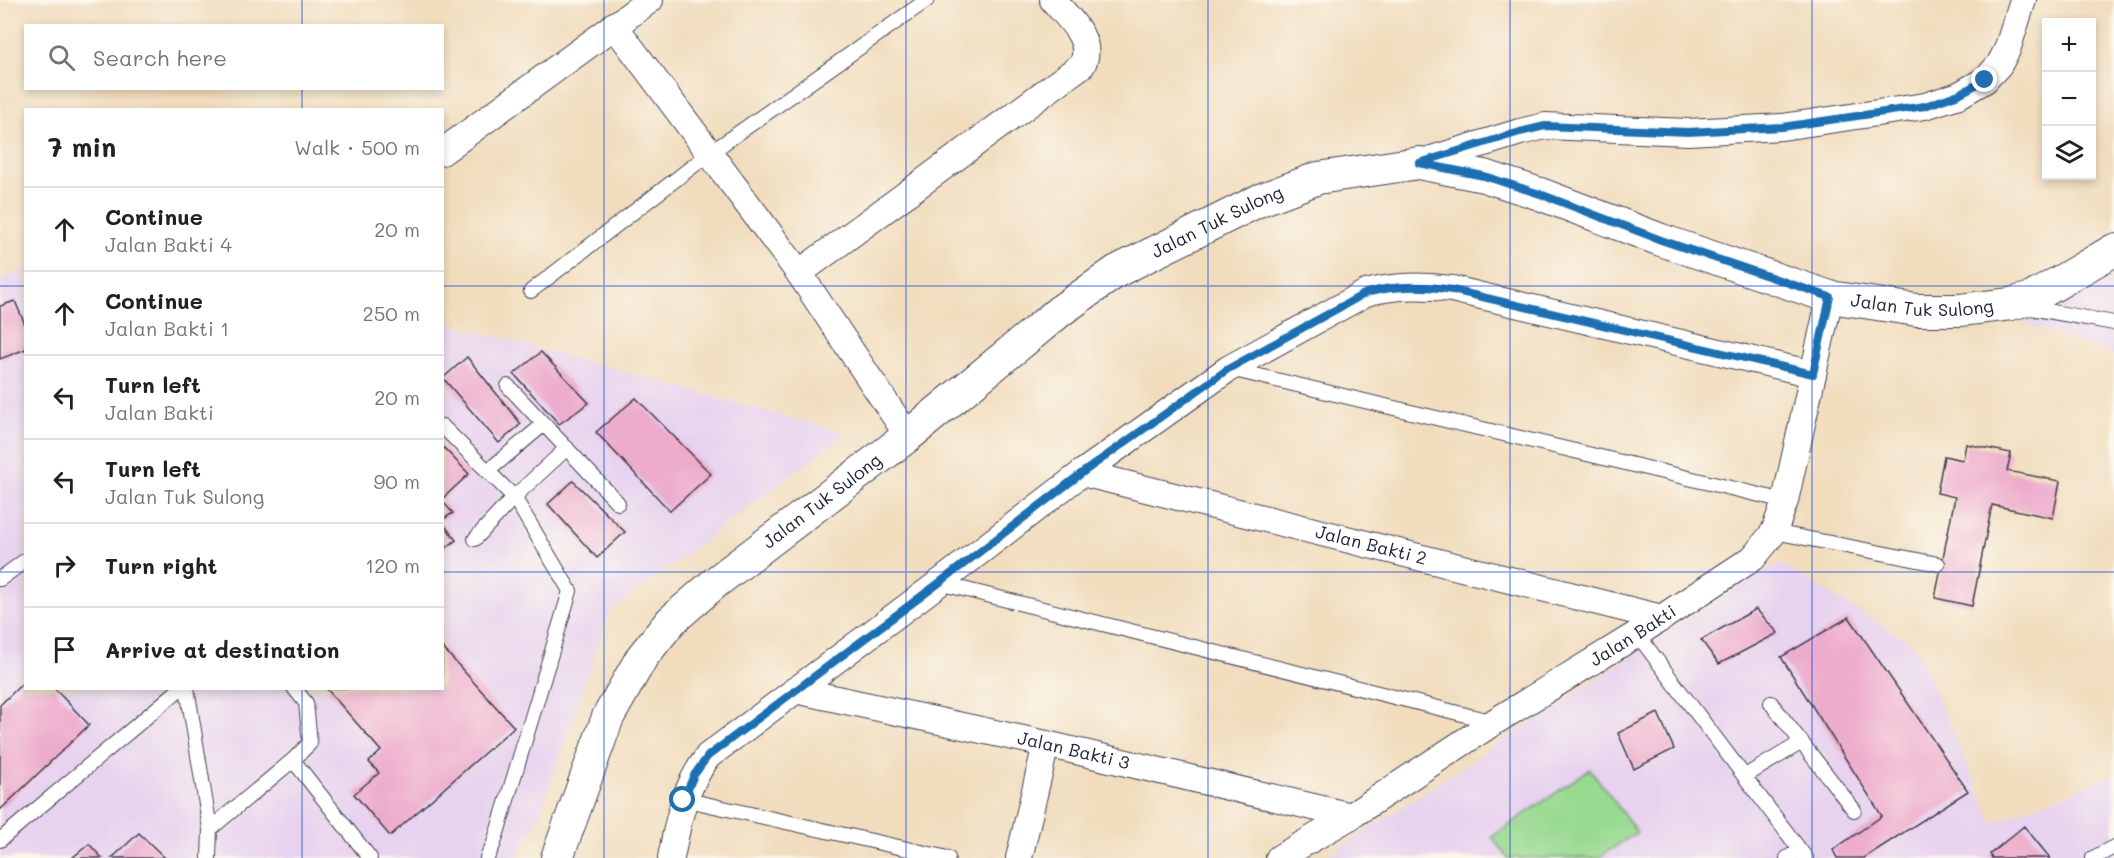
<!DOCTYPE html>
<meta charset="utf-8">
<style>
:root{--surface:#fff;--page:#f2f2f2;--text:#202124;--muted:#757577;--line:#e0e0e0}
body{margin:0;font-family:Mali,sans-serif;background:var(--page);color:var(--text)}
.controls{position:absolute;right:18px;top:18px;display:grid;overflow:hidden;border-radius:0px;box-shadow:0 3px 9px #0003}
.controls button{width:54px;height:54px;display:grid;place-items:center;padding:0;border:0;border-bottom:2px solid var(--line);background:var(--surface);color:var(--text);font:30px sans-serif}
.stop{position:absolute;width:18px;height:18px;margin:-14px;border:4px solid #1f6fb2;border-radius:50%;background:#fff}
.stop.end{background:#1f6fb2;border-color:#fff;box-shadow:0 2px 6px #0008}
.list{margin:0;padding:0;list-style:none}
h2{display:flex;justify-content:space-between;align-items:center;height:78px;margin:0;padding:0 24px;font-size:26px}
h2 small{font-size:20px;font-weight:400;color:var(--muted)}
.list li{display:grid;grid-template-columns:39px 1fr auto;gap:18px;align-items:center;box-sizing:border-box;height:84px;padding:0 24px;border-top:2px solid var(--line)}
.list b{display:block;font-size:22px;white-space:nowrap}
.list p{margin:0;font-size:20px;white-space:nowrap;color:var(--muted)}
.list em{font-size:20px;font-style:normal;color:var(--muted)}
.icon{flex:none;width:33px;height:33px;fill:none;stroke:currentColor;stroke-width:2;stroke-linecap:round;stroke-linejoin:round}
.map{position:relative;flex:none;width:2114px;height:858px;overflow:hidden}
.search{position:absolute;background:var(--surface);box-shadow:0 3px 9px #0003;left:24px;top:24px;width:420px;height:66px;display:flex;align-items:center;gap:15px;box-sizing:border-box;padding:0 21px;border-radius:0px;color:var(--muted);font-size:22px}
.panel{position:absolute;background:var(--surface);box-shadow:0 3px 9px #0003;left:24px;top:108px;width:420px;height:582px;border-radius:0px}
.map>svg:first-child{display:block}
.built{fill:#e7d2ef}
.green{fill:#99da91;stroke:#5e7e66;stroke-width:1.5}
.building{fill:#edaccc}
.lines{fill:none;stroke-linecap:round;stroke-linejoin:round}
.service-casing{stroke:#413e4f;stroke-width:16}
.minor-casing{stroke:#413e4f;stroke-width:28}
.tertiary-casing{stroke:#413e4f;stroke-width:34}
.service{stroke:#fff;stroke-width:14}
.minor{stroke:#fff;stroke-width:26}
.tertiary{stroke:#fff;stroke-width:32}
.route{stroke:#1f6fb2;stroke-width:8}
.grid{fill:none;stroke:#1d4ed8;stroke-width:1.5;stroke-opacity:0.55}
.labels{text-anchor:middle;stroke-width:6;stroke-linejoin:round;paint-order:stroke}
.street-label{font-size:18px;fill:#22223b;stroke:#fbf7ec}
</style>
<div class="map">
<svg width="2114" height="858" viewBox="0 0 2114 858">
<rect width="100%" height="100%" fill="#fbf7ec"/>
<filter id="ink" filterUnits="userSpaceOnUse"><feTurbulence type="fractalNoise" baseFrequency=".0167" numOctaves="2"/><feDisplacementMap in="SourceGraphic" scale="12" xChannelSelector="R" yChannelSelector="G"/><feConvolveMatrix kernelMatrix="1 2 1 2 8 2 1 2 1" color-interpolation-filters="sRGB"/></filter>
<filter id="wash" filterUnits="userSpaceOnUse"><feTurbulence type="fractalNoise" baseFrequency=".008" numOctaves="4" result="noise"/><feDisplacementMap in="SourceGraphic" scale="24" xChannelSelector="R" yChannelSelector="G"/><feGaussianBlur stdDeviation="1.35" result="paint"/><feColorMatrix in="noise" values="0 0 0 0 0 0 0 0 0 0 0 0 0 0 0 0 0 1.4 0 .05"/><feComposite in="paint" operator="in"/></filter>
<g filter="url(#wash)">
<rect width="100%" height="100%" fill="#f1ddbe"/>
<path class="built" d="M25 268 26 688H442L443 322 846 433 609 613 539 817 516 858H0V279Z
M2114 278V355L2023 323Z
M1780 564 1914 644 1993 823 2114 774V858H1324L1741 584Z"/>
<path class="green" d="M1590 769 1637 832 1598 858H1508L1492 837Z"/>
<g id="blocks">
<path class="building" d="M15 301 26 327V349L0 359V306Z
M541 352 589 403 559 424 514 374Z
M467 357 521 424 499 443 443 378Z
M636 398 711 474 670 511 596 432Z
M1966 444 2011 453 2007 471 2060 481 2053 518 1992 505 1972 606 1935 598 1955 497 1937 493 1944 456 1963 460Z
M442 446 469 474 442 499Z
M573 481 625 532 597 558 548 504Z
M442 501 453 513 442 520Z
M442 522 456 540 442 551Z
M1756 609 1778 633 1719 664 1701 640Z
M1849 617 1968 791 1864 858H1837L1833 850 1882 816 1781 657Z
M442 647 514 727 390 836 354 794 379 773 369 762 381 751 326 688H442Z
M26 680V688H54L89 725 0 810V705Z
M1658 713 1674 749 1634 769 1618 733Z
M2024 826 2050 858H1992L1990 854Z
M139 833 165 858H112Z
M89 844 102 858H72Z"/>
</g>
</g>
<g filter="url(#ink)">
<use href="#blocks" fill-opacity="0" stroke="#413e4f" stroke-width="1.5"/>
<g class="lines">
<defs>
<path id="service" d="M531 291 710 153 927 0
M2025 307 2114 323
M1230 369 1785 501
M508 386 618 503
M442 426 514 497 570 591 494 843 487 858
M489 470 544 424
M1774 532 1938 564
M475 539 514 497 567 448
M0 579 26 560
M939 583 1494 722
M1637 634 1806 858
M187 688 210 829 209 858
M1771 703 1854 810
M293 760 370 858
M1745 776 1802 742
M683 799 948 858
M210 829 293 760 310 743 306 703 294 688
M0 840 181 688
M1787 858 1800 850
M2093 858 2114 847"/>
<g id="minor">
<path d="M614 25 799 273 908 436"/>
<path d="M442 152 650 0"/>
<path d="M1419 163 1520 132 1545 126 1688 132 1782 127 1925 106 1959 95 1985 80 1999 65 2007 50 2023 0"/>
<path d="M799 273 1082 65C1095 41 1068 18 1053 0"/>
<path id="s1" d="M1082 473 1662 618"/>
<path id="s2" d="M795 690 1046 744 1351 816"/>
<path d="M671 858C679 817 683 791 708 756L939 583 1082 473 1228 369 1366 293C1395 285 1422 285 1452 289L1813 374"/>
<path d="M1019 858 1046 744"/>
<path id="s3" d="M1279 858 1351 816 1494 722 1637 634 1753 558 1774 532 1785 501 1830 297"/>
</g>
<g id="tertiary">
<path id="s4" d="M557 858 608 717 642 657 671 621 716 582 908 436 1060 311 1117 271 1260 200 1318 178 1419 163 1484 176 1540 194 1661 240 1830 297 1917 310H1960L2011 304 2032 298 2114 250"/>
</g>
</defs>
<use href="#service" class="service-casing"/>
<use href="#minor" class="minor-casing"/>
<use href="#tertiary" class="tertiary-casing"/>
<use href="#service" class="service"/>
<use href="#minor" class="minor"/>
<use href="#tertiary" class="tertiary"/>
</g>
</g>
<g class="lines" filter="url(#ink)">
<path class="route" d="M683 800 694 775 708 756 939 583 1082 473 1228 369 1366 293C1395 285 1422 285 1452 290L1813 374 1830 297 1661 240 1540 194 1484 176 1419 163 1520 132 1545 126 1688 132 1782 127 1925 106 1959 94 1985 80"/>
</g>
<path class="grid" d="M302 0V26M604 0V858M906 0V858M1208 0V858M1510 0V858M1812 0V858M302 88V110M0 286H26M442 286H2114M0 572H26M442 572H2114M302 688V858"/>
<g class="labels">
<g class="street-label">
<text dy="6" stroke="none"><textPath href="#s4" startOffset="944">Jalan Tuk Sulong</textPath></text>
<text dy="6" stroke="none"><textPath href="#s4" startOffset="1682">Jalan Tuk Sulong</textPath></text>
<text dy="6" stroke="none"><textPath href="#s4" startOffset="458">Jalan Tuk Sulong</textPath></text>
<text dy="6" stroke="none"><textPath href="#s1" startOffset="298">Jalan Bakti 2</textPath></text>
<text dy="6" stroke="none"><textPath href="#s3" startOffset="418">Jalan Bakti</textPath></text>
<text dy="6" stroke="none"><textPath href="#s2" startOffset="285">Jalan Bakti 3</textPath></text>
</g>
</g>
</svg>
<div class="controls">
<button>+</button>
<button>−</button>
<button><svg class="icon" aria-label="layers" viewBox="0 0 24 24"><path d="M12 4l9 5-9 5-9-5zM3 14l9 5 9-5"/></svg></button>
</div>
<div class="stop" style="left:683px;top:800px"></div>
<div class="stop end" style="left:1985px;top:80px"></div>
<div class="search"><svg class="icon" aria-label="search" viewBox="0 0 24 24"><circle cx="10" cy="10" r="6"/><path d="M15 15l6 6"/></svg>Search here</div>
<section class="panel">
<h2>7 min<small>Walk · 500 m</small></h2>
<ul class="list">
<li><svg class="icon" aria-label="ahead" viewBox="0 0 24 24"><path d="M12 20V5M6 11l6-6 6 6"/></svg><div><b>Continue</b><p>Jalan Bakti 4</p></div><em>20 m</em></li>
<li><svg class="icon" aria-label="ahead" viewBox="0 0 24 24"><path d="M12 20V5M6 11l6-6 6 6"/></svg><div><b>Continue</b><p>Jalan Bakti 1</p></div><em>250 m</em></li>
<li><svg class="icon" aria-label="left" viewBox="0 0 24 24"><path d="M17 20v-9H6M10 6l-5 5 5 5"/></svg><div><b>Turn left</b><p>Jalan Bakti</p></div><em>20 m</em></li>
<li><svg class="icon" aria-label="left" viewBox="0 0 24 24"><path d="M17 20v-9H6M10 6l-5 5 5 5"/></svg><div><b>Turn left</b><p>Jalan Tuk Sulong</p></div><em>90 m</em></li>
<li><svg class="icon" aria-label="right" viewBox="0 0 24 24"><path d="M7 20v-9h11M14 6l5 5-5 5"/></svg><div><b>Turn right</b></div><em>120 m</em></li>
<li><svg class="icon" aria-label="arrive" viewBox="0 0 24 24"><path d="M6 21V4h12l-3 4 3 4H6"/></svg><div><b>Arrive at destination</b></div></li>
</ul>
</section>
</div>
